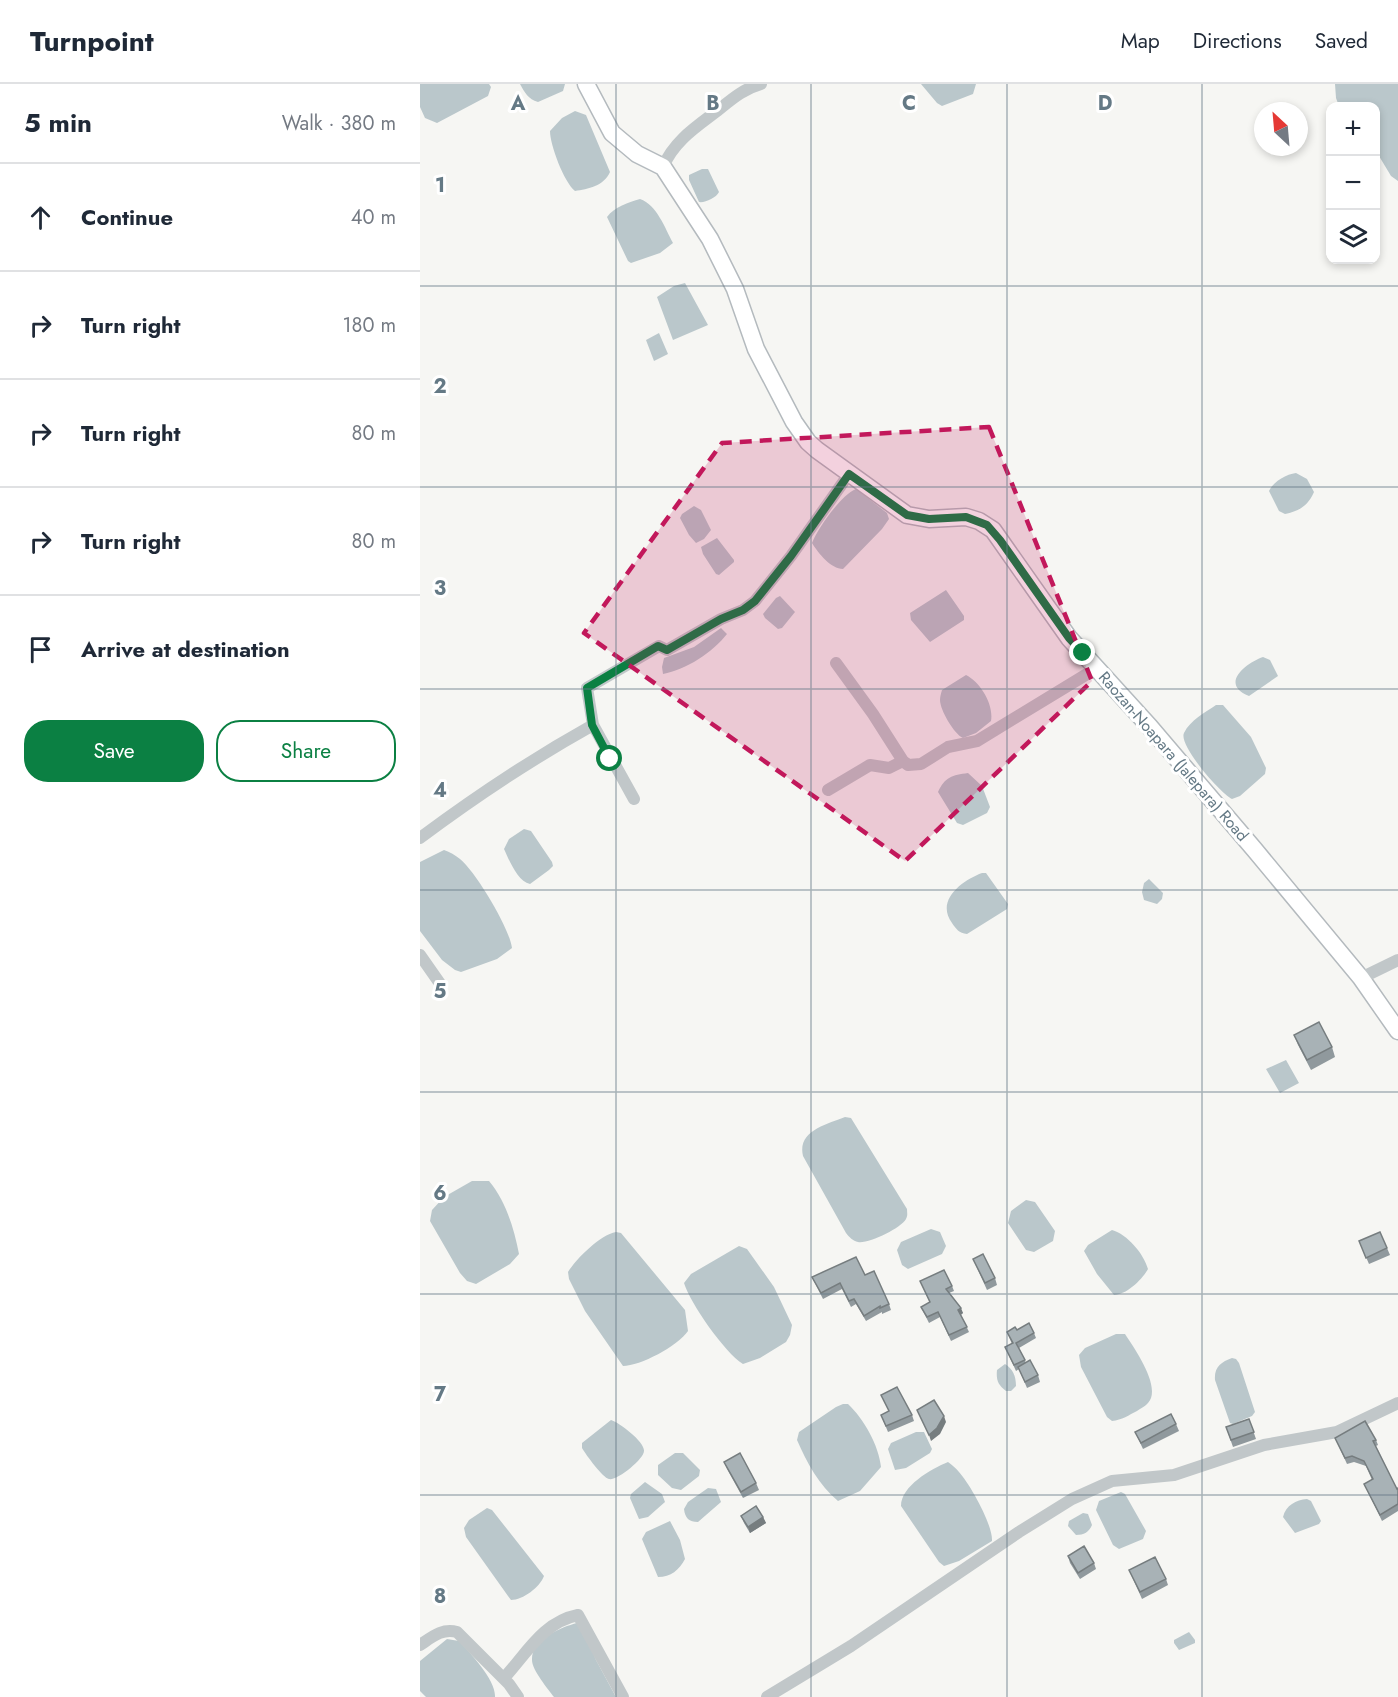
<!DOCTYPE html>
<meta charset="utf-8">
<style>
:root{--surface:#fff;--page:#f2f2f3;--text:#1f2937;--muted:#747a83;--line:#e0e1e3;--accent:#0b8043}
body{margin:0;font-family:Jost,sans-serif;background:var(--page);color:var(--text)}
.controls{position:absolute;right:18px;top:18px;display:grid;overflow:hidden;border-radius:12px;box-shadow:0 3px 9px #0003}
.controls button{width:54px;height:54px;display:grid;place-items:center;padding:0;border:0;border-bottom:2px solid var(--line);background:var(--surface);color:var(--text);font:30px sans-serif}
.compass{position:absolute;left:834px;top:18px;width:54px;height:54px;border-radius:50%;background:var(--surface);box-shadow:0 3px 9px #0003;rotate:334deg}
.stop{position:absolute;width:18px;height:18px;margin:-14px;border:4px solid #0b8043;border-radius:50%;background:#fff}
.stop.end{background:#0b8043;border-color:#fff;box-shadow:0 2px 6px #0008}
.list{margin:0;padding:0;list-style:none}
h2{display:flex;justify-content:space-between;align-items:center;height:78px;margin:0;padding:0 24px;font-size:26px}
h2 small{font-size:20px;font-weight:400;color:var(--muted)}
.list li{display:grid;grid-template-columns:39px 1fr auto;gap:18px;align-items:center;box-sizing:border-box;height:108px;padding:0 24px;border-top:2px solid var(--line)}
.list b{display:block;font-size:22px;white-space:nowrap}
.list em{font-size:20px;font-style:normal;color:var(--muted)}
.actions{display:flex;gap:12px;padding:18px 24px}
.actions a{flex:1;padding:14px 0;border:2px solid var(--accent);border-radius:24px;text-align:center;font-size:21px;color:var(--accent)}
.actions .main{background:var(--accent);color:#fff}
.icon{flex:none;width:33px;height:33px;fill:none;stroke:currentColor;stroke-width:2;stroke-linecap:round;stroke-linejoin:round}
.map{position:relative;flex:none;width:978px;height:1613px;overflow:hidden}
header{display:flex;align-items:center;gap:36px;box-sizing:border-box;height:84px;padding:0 30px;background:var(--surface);border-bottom:2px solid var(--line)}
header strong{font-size:28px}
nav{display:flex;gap:33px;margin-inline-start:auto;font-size:21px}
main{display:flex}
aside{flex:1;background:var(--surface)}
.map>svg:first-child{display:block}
.water{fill:#bac7cb}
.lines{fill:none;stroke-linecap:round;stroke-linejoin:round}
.secondary-casing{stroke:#b4babe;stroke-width:19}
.minor{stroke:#c1c7c9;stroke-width:12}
.secondary{stroke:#fff;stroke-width:16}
.wall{fill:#90999d}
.shaded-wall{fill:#767d7f}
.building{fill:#a8b2b6;stroke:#767d7f;stroke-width:1.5}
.route{stroke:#0b8043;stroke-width:8}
.marked{fill:#c2185b;fill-opacity:0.2;stroke:#c2185b;stroke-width:4.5;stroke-dasharray:12 8;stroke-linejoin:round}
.grid{fill:none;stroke:#647985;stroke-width:1.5;stroke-opacity:0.55}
.labels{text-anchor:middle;stroke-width:6;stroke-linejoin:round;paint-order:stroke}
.street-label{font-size:16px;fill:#647985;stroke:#fff}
.grid-label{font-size:20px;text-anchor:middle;font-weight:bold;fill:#647985;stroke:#fff;stroke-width:6;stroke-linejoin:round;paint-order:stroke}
</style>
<header>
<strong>Turnpoint</strong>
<nav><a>Map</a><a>Directions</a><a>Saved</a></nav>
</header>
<main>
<aside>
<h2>5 min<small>Walk · 380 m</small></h2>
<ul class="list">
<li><svg class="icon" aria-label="ahead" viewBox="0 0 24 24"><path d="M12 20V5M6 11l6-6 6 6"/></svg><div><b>Continue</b></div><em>40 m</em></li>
<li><svg class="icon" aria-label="right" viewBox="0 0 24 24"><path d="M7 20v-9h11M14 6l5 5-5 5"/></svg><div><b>Turn right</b></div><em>180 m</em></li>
<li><svg class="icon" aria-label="right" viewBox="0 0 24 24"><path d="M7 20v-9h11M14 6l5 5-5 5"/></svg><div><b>Turn right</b></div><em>80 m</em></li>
<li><svg class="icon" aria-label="right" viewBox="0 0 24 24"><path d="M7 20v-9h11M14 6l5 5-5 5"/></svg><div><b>Turn right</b></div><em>80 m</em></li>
<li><svg class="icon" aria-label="arrive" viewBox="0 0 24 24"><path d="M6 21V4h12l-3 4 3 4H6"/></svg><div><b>Arrive at destination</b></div></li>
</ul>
<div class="actions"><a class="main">Save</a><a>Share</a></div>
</aside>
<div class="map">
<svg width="978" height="1613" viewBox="0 0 978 1613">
<rect width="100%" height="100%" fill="#f6f6f3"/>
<path class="water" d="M0 0H69L71 3 68 12 17 39 5 34 0 23Z
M100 0H145L143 7 118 18C108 15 105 9 100 0Z
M501 0H556L553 10 522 22 517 19Z
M915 0H978V97L971 92 956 67V22H919L916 14Z
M155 27 166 31 190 88C184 102 168 105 155 107 144 98 130 61 130 47L142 34Z
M282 85H288L299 108C296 114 285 119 279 118L269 96V91Z
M220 115C237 121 245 144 253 159L240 169 211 179 208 177 187 133C194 123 209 118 220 115Z
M265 199 288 241 253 256 237 213 254 202Z
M239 249 248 270 234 277 226 256Z
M876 389 887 395 894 408C888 422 879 427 865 430L859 427 849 407C852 399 866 390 876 389Z
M436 405 467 429 469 435 462 445 423 485C411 485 398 469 392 459 398 444 421 411 436 405Z
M274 422 281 426 291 446 284 455 276 459 269 451 260 434 262 430Z
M297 454 314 476V478L299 491 296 490 283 470 281 463Z
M526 506 544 532V536L510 558 491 536 490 529Z
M360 512 375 528 362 544 358 545 345 534 343 530 356 514Z
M301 544 307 550C293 568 266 586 243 590L242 583 244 574 274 563Z
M843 573 850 576 858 592 829 612C799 600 826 579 843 573Z
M546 591C560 598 574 620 571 637L556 649 543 654C534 650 520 626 520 616 520 613 521 609 522 606Z
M796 621H803L831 653 846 684 845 690 820 712 812 715C800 709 758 661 764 649 770 636 786 628 796 621Z
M548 689 562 702 570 723 567 729 543 741 537 739 518 708C525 693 532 691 548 689Z
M104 745 111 747 132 778 133 782 129 786 110 800C98 798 89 776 84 765L89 755Z
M24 766C30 768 35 771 40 775 56 788 90 845 92 864L77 875 41 888 35 886 22 876 0 847V778Z
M562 789H566L588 820 587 825 547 850C539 849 536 845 532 839 515 816 543 796 562 789Z
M729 795 743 809 742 815 737 820 724 816 722 808 724 799Z
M866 976 879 999 860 1009 846 985Z
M425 1033 431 1034 487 1125C487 1129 488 1131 486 1135 481 1144 449 1160 438 1158 433 1157 429 1153 426 1149L383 1072C377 1047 407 1040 425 1033Z
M52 1097H69C86 1117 94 1145 99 1170L90 1180 56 1200 47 1197 40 1189 10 1137 12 1126 24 1113Z
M606 1116 615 1118 635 1147 633 1157 614 1168 606 1166 588 1139 591 1127Z
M511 1145 520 1148 526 1162 522 1170 488 1185 482 1181 477 1166 481 1158Z
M692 1146C707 1150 724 1170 728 1185 722 1196 706 1211 694 1211L677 1190 664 1167 668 1161Z
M196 1148 201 1149 265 1226 268 1247C258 1262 220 1282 203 1282L165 1227 149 1195 148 1188C157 1174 180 1151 196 1148Z
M319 1162 327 1165 354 1203 372 1241 370 1251 366 1258 340 1274 323 1280C305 1269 270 1219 264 1199L271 1190Z
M696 1250H705C714 1264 737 1296 731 1314 728 1321 723 1323 717 1327 709 1331 702 1336 692 1337L687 1333 661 1283 659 1271 665 1264Z
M812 1274 816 1275 819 1279 835 1328 832 1332 813 1340 810 1339 795 1296C794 1283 801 1278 812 1274Z
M585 1280C593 1285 596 1292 596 1302L591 1307H586C578 1301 576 1296 577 1286Z
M423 1320H428C444 1335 459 1362 461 1383L440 1407 418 1417C399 1401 387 1379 377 1356L379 1348 416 1323Z
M191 1336C200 1339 225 1358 224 1367 224 1375 197 1397 189 1395 183 1394 166 1371 162 1364V1359Z
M496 1348H504L512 1365 510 1369 486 1384 475 1386 468 1365 471 1359Z
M255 1369H263L280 1386 279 1392 261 1406 252 1404 238 1391V1381Z
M528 1378C532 1381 536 1384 539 1388 550 1400 573 1441 572 1457L539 1477 524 1482 519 1478 481 1422C481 1402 511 1385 528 1378Z
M225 1398 242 1410 245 1418 228 1433 219 1435 210 1414 211 1410Z
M288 1404 296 1405 301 1418 278 1438C269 1438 265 1434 264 1425L268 1418Z
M701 1408 705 1410 726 1447 723 1455 699 1465 693 1461 676 1426 679 1417Z
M887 1415 891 1417 901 1437 899 1440 875 1449 863 1433C866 1421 876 1416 887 1415Z
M67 1424 72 1426 124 1492C120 1503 103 1516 91 1516L88 1512 46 1453 44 1444 49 1436Z
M663 1429 668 1430 672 1441C669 1448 664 1451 656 1451L648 1442 649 1437Z
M250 1437 260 1456 265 1475C259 1486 251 1493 238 1493L222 1455 226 1448Z
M157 1539 163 1545 176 1576 196 1613H134C128 1605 112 1586 112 1576 111 1556 141 1543 157 1539Z
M769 1548 775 1556V1559L759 1566 754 1559V1556Z
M27 1555 39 1557C51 1570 76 1596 75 1613H6L0 1607V1577Z"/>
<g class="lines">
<defs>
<path id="secondary" d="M166 0 192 49 217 70 243 83 290 155 315 205 336 265 374 338 388 358 397 366 487 431 509 435 546 433 559 437 573 446 649 554 730 643 834 765 941 894 978 947"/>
</defs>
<use href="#secondary" class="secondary-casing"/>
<path class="minor" d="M243 83C254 57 276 43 297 27 312 15 323 5 341 0
M416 579 453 630 483 677 488 681 501 680 528 663 557 657 677 584
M173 641 214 715
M408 706 450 681 469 684 483 677
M0 754C55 713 112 675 173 641L167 604 239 562 247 566 301 535 323 526 335 517 371 472 429 390
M0 871 21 901
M941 894 978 876
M0 1561C12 1553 22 1544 37 1548L89 1600 98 1613
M84 1594C107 1569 123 1538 158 1531L203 1613
M347 1613 431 1562 599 1448 652 1415 692 1397 754 1391 844 1361 917 1348 978 1319"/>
<use href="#secondary" class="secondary"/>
</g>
<path class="wall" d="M874 951 912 963 915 973 891 986 878 961Z
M939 1157 967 1164 970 1171 949 1180Z
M553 1175 575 1194 577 1201 567 1206Z
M445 1191 469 1220 471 1226 462 1230V1228L446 1237 436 1220 431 1223 422 1205 403 1215 392 1193Z
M500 1197 532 1202 534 1207 529 1209 543 1229 541 1231 549 1248 531 1257 520 1233 509 1239 501 1223 510 1219Z
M597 1246 614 1249 616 1254 599 1264 606 1279 618 1291 620 1298 607 1304 599 1285 596 1287 585 1263 592 1260 587 1248Z
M461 1311 492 1331 494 1337 468 1348 461 1331 469 1327Z
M829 1335 836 1355 813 1363 806 1343Z
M756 1340 759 1347 723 1365 715 1348Z
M915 1354 956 1356 958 1361 956 1362 977 1405 978 1404V1427L962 1437 944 1400 952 1396 946 1382 934 1378 927 1380Z
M304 1378 336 1399 339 1406 323 1414 307 1385Z
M321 1432 343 1433 346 1439 330 1449 324 1439Z
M648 1472 674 1479 676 1485 660 1495 650 1479Z
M709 1486 746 1495 748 1501 722 1515Z"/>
<path class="shaded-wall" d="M541 1224 543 1229 540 1231 538 1226Z
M524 1332 526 1338 520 1350 511 1357 509 1351Z
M343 1433 346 1439 330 1449 328 1443Z"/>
<path class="building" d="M899 938 912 963 887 976 874 951Z
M960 1148 967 1164 946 1174 939 1157Z
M563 1170 575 1194 565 1199 553 1175Z
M436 1173 445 1191 454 1187 469 1220 460 1224V1222L444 1232 434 1215 429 1217 420 1199 401 1209 392 1193Z
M524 1186 532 1202 526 1205 541 1224 538 1226 547 1243 529 1251 518 1228 507 1233 501 1223 510 1218 500 1197Z
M609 1239 614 1249 596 1259 605 1276 594 1281 585 1263 593 1259 587 1248 595 1243 597 1246Z
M610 1276 618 1291 605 1298 598 1283Z
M477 1303 492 1331 466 1342 461 1331 469 1327 461 1311Z
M514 1316 524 1332 517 1344 509 1351 497 1326Z
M751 1330 756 1340 721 1359 715 1348Z
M829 1335 834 1348 811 1356 806 1343Z
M945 1337 956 1356 953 1357 977 1405 978 1404V1420L960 1431 944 1400 953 1395 944 1377 932 1372 925 1374 915 1354Z
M320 1369 336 1399 321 1408 304 1378Z
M336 1422 343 1433 328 1443 321 1432Z
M664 1462 674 1479 658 1489 648 1472Z
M735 1473 746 1495 720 1508 709 1486Z"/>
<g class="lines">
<path class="route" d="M190 675 172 641 167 604 238 562 247 566 301 535 323 526 335 517 371 472 429 390 487 431 509 435 546 433 567 441 580 456 649 554 663 569"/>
</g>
<path class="marked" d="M569 343 672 597 485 777 164 549 302 359Z"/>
<path class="grid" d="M196 0V1613M391 0V1613M587 0V1613M782 0V1613M0 202H978M0 403H978M0 605H978M0 806H978M0 1008H978M0 1210H978M0 1411H978"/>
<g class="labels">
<g class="street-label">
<text transform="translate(754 672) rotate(49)" y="6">Raozan-Noapara (Jalepara) Road</text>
</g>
</g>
<g class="grid-label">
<text x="98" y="26">A</text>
<text x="293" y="26">B</text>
<text x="489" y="26">C</text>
<text x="685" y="26">D</text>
<text x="20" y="108">1</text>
<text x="20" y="309">2</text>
<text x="20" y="511">3</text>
<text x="20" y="713">4</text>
<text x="20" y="914">5</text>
<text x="20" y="1116">6</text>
<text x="20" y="1317">7</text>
<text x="20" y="1519">8</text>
</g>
</svg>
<div class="controls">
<button>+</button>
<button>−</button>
<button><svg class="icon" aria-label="layers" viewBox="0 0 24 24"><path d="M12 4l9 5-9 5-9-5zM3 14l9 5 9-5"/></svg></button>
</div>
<svg class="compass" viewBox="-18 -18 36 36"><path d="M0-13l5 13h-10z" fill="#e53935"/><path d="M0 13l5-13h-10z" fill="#747a83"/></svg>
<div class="stop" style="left:190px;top:675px"></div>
<div class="stop end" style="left:663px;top:569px"></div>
</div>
</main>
